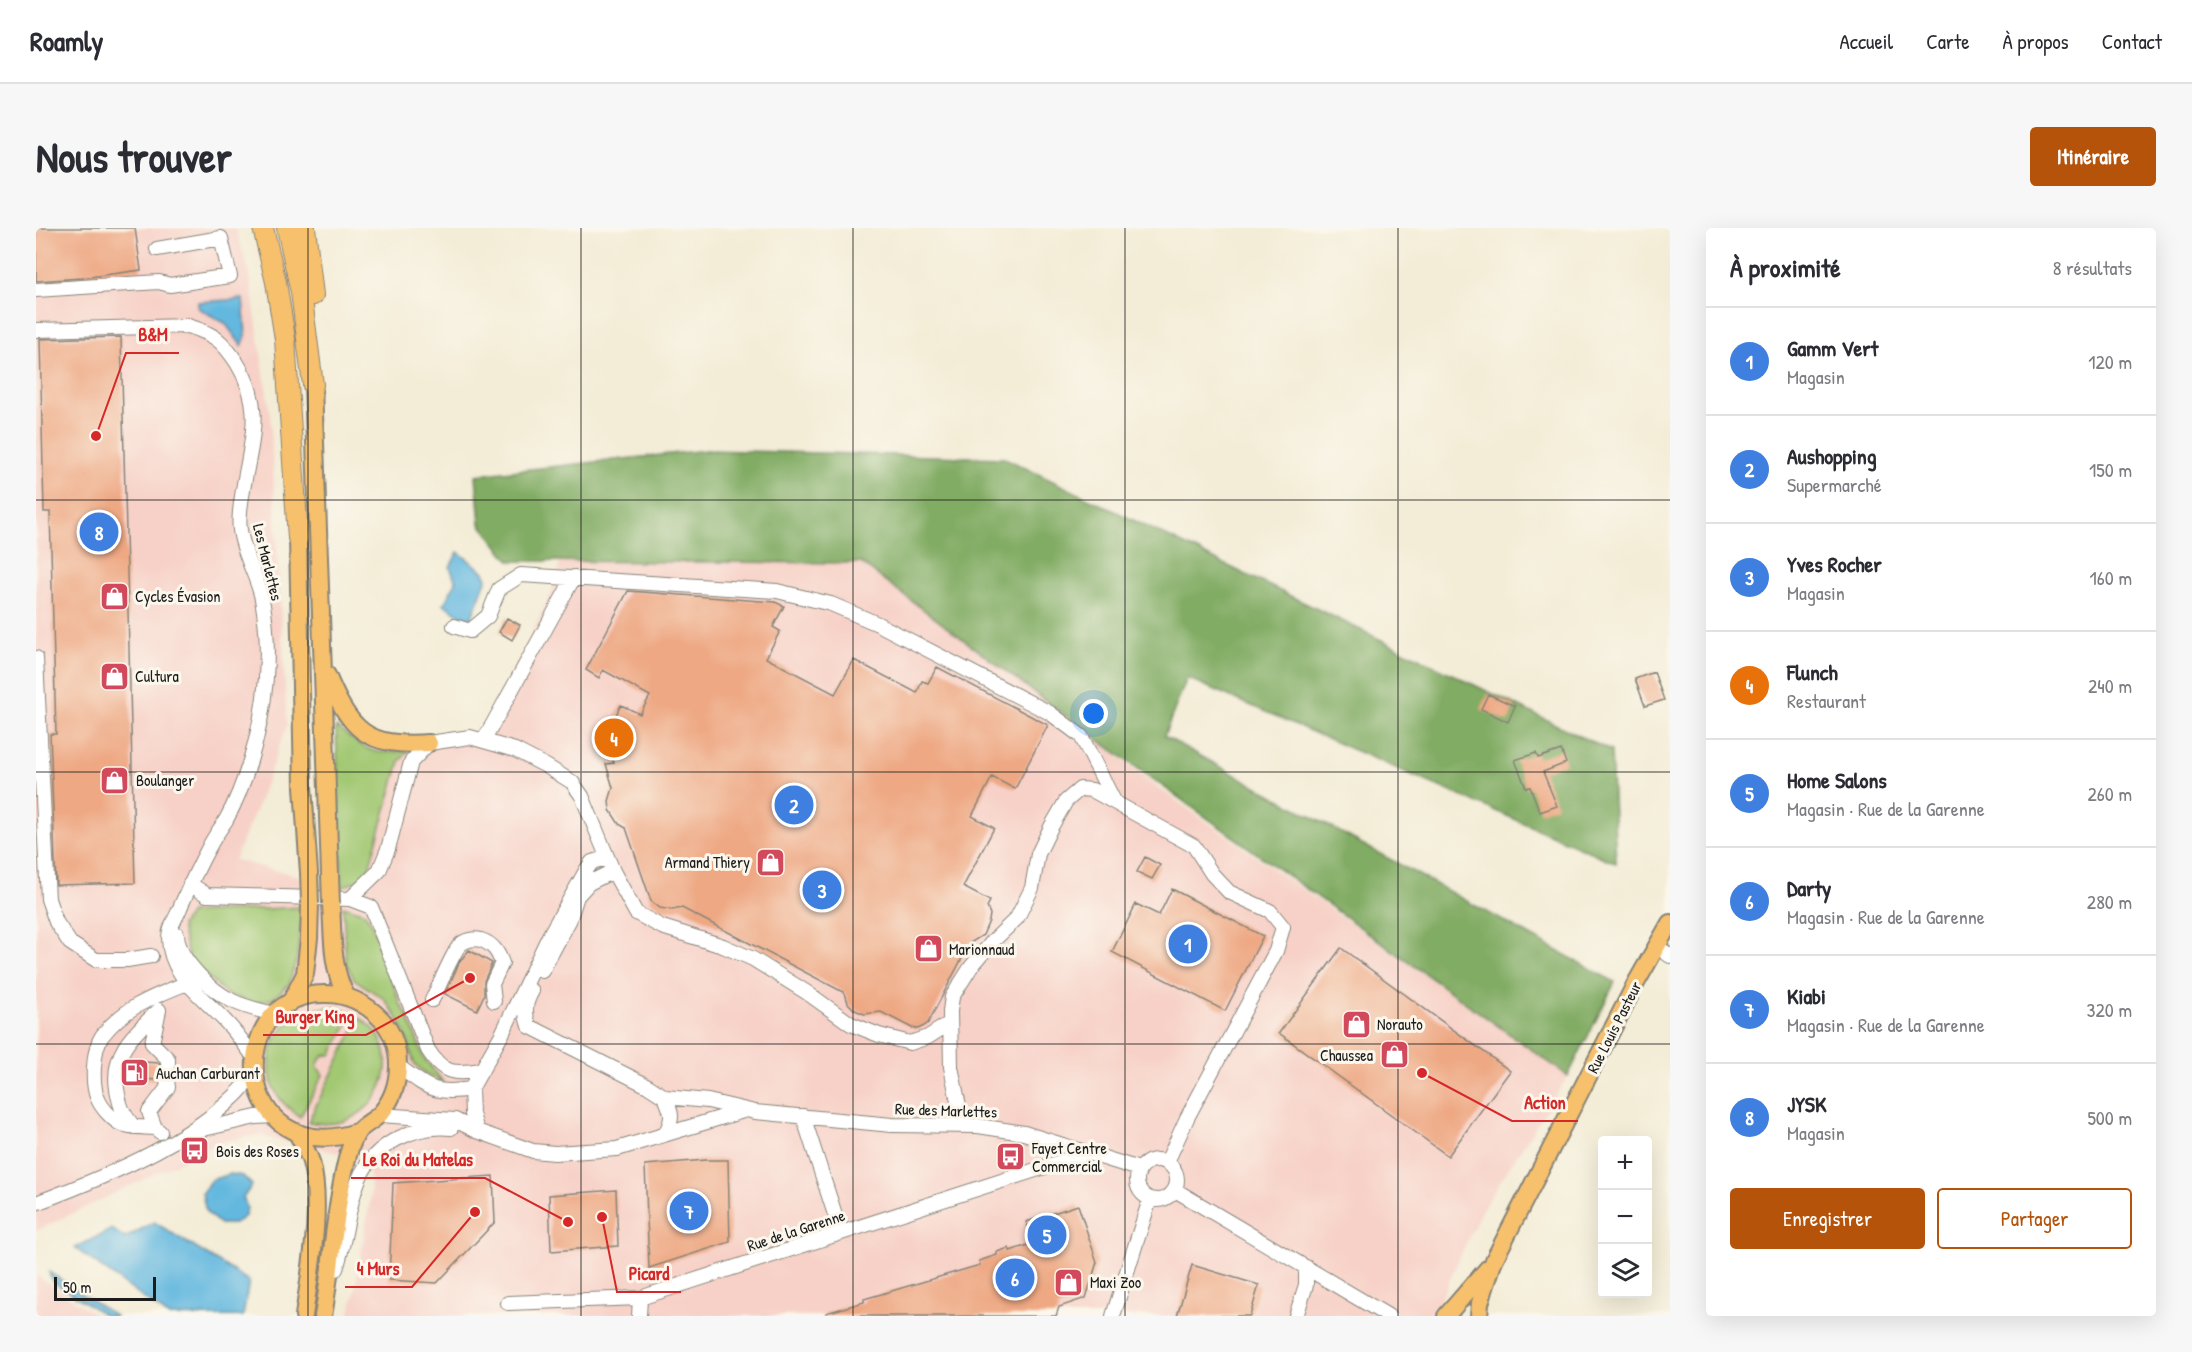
<!DOCTYPE html>
<html lang="fr">
<meta charset="utf-8">
<style>
:root{--surface:#fff;--page:#f7f7f7;--text:#2b2b33;--muted:#7c7c81;--line:#e1e1e2;--accent:#b45309}
body{margin:0;font-family:"Patrick Hand",sans-serif;background:var(--page);color:var(--text)}
.controls{position:absolute;right:18px;bottom:18px;display:grid;overflow:hidden;border-radius:6px;box-shadow:0 6px 24px #0002}
.controls button{width:54px;height:54px;display:grid;place-items:center;padding:0;border:0;border-bottom:2px solid var(--line);background:var(--surface);color:var(--text);font:30px sans-serif}
.scale{position:absolute;left:18px;bottom:15px;width:102px;box-sizing:border-box;padding-left:6px;border:3px solid #1c1c1c;border-top:0;font-size:16px;line-height:21px;white-space:nowrap;color:#1c1c1c;-webkit-text-stroke:4px #fbf7ec;paint-order:stroke}
.you{position:absolute;left:1058px;top:486px;width:21px;height:21px;margin:-15px;border:4px solid #fff;border-radius:50%;background:#1a73e8;box-shadow:0 0 0 9px #1a73e833}
.badge{display:grid;place-items:center;width:39px;height:39px;border-radius:50%;background:var(--accent);color:#fff;font-size:20px;font-weight:700}
.pin{position:absolute;translate:-50% -50%;border:3px solid #fff;box-shadow:0 2px 6px #0006}
.list{margin:0;padding:0;list-style:none}
h2{display:flex;justify-content:space-between;align-items:center;height:78px;margin:0;padding:0 24px;font-size:26px}
h2 small{font-size:20px;font-weight:400;color:var(--muted)}
.list li{display:grid;grid-template-columns:39px 1fr auto;gap:18px;align-items:center;box-sizing:border-box;height:108px;padding:0 24px;border-top:2px solid var(--line)}
.list b{display:block;font-size:22px;white-space:nowrap}
.list p{margin:0;font-size:20px;white-space:nowrap;color:var(--muted)}
.list em{font-size:20px;font-style:normal;color:var(--muted)}
.actions{display:flex;gap:12px;padding:18px 24px}
.actions a{flex:1;padding:14px 0;border:2px solid var(--accent);border-radius:6px;text-align:center;font-size:21px;color:var(--accent)}
.actions .main{background:var(--accent);color:#fff}
.icon{flex:none;width:33px;height:33px;fill:none;stroke:currentColor;stroke-width:2;stroke-linecap:round;stroke-linejoin:round}
.map{position:relative;flex:none;width:1634px;height:1088px;overflow:hidden;border-radius:6px}
header{display:flex;align-items:center;gap:36px;box-sizing:border-box;height:84px;padding:0 30px;background:var(--surface);border-bottom:2px solid var(--line)}
header strong{font-size:28px}
nav{display:flex;gap:33px;margin-inline-start:auto;font-size:21px}
.intro{display:flex;align-items:center;justify-content:space-between;box-sizing:border-box;height:144px;padding:0 36px}
h1{margin:0;font-size:42px}
.button{padding:15px 27px;border-radius:6px;background:var(--accent);color:#fff;font-size:21px;font-weight:700}
main{display:flex;gap:36px;padding:0 36px}
aside{flex:1;background:var(--surface);border-radius:6px;box-shadow:0 6px 24px #0002}
.map>svg:first-child{display:block}
.built{fill:#f7d1c7}
.green{fill:#a2c872;stroke:#5f7247;stroke-width:1.5}
.forest{fill:#81ac64;stroke:#4e6440;stroke-width:1.5}
.water{fill:#63b8df;stroke:#406a7e;stroke-width:1.5}
.building{fill:#eea883}
.lines{fill:none;stroke-linecap:round;stroke-linejoin:round}
.minor-casing{stroke:#888479;stroke-width:16}
.major-casing{stroke:#888479;stroke-width:20}
.highway-casing{stroke:#888479;stroke-width:22}
.minor{stroke:#fff;stroke-width:14}
.major{stroke:#f7c06c;stroke-width:16}
.highway{stroke:#f7c06c;stroke-width:20}
.major-bridge-casing{stroke:#888479;stroke-width:20;stroke-linecap:butt}
.major-bridge{stroke:#f7c06c;stroke-width:16}
.grid{fill:none;stroke:#1c1c1c;stroke-width:1.5;stroke-opacity:0.55}
.labels{text-anchor:middle;stroke-width:6;stroke-linejoin:round;paint-order:stroke}
.street-label{font-size:16px;fill:#1c1c1c;stroke:#fbf7ec}
.poi-label{font-size:16px;fill:#1c1c1c;stroke:#fbf7ec;text-anchor:start}
.leader{fill:none;stroke:#d62828;stroke-width:2}
.callout-dot{fill:#d62828;stroke:#fbf7ec;stroke-width:2}
.callout-label{font-size:18px;text-anchor:middle;font-weight:bold;fill:#d62828;stroke:#fbf7ec;stroke-width:6;stroke-linejoin:round;paint-order:stroke}
</style>
<header>
<strong>Roamly</strong>
<nav><a>Accueil</a><a>Carte</a><a>À propos</a><a>Contact</a></nav>
</header>
<div class="intro"><h1>Nous trouver</h1><a class="button">Itinéraire</a></div>
<main>
<div class="map">
<svg width="1634" height="1088" viewBox="0 0 1634 1088">
<rect width="100%" height="100%" fill="#fbf7ec"/>
<filter id="ink" filterUnits="userSpaceOnUse"><feTurbulence type="fractalNoise" baseFrequency=".0167" numOctaves="2"/><feDisplacementMap in="SourceGraphic" scale="12" xChannelSelector="R" yChannelSelector="G"/><feConvolveMatrix kernelMatrix="1 2 1 2 8 2 1 2 1" color-interpolation-filters="sRGB"/></filter>
<filter id="wash" filterUnits="userSpaceOnUse"><feTurbulence type="fractalNoise" baseFrequency=".008" numOctaves="4" result="noise"/><feDisplacementMap in="SourceGraphic" scale="24" xChannelSelector="R" yChannelSelector="G"/><feGaussianBlur stdDeviation="1.35" result="paint"/><feColorMatrix in="noise" values="0 0 0 0 0 0 0 0 0 0 0 0 0 0 0 0 0 1.4 0 .05"/><feComposite in="paint" operator="in"/></filter>
<g filter="url(#wash)">
<rect width="100%" height="100%" fill="#f3ecd6"/>
<path class="built" d="M0 0H199L213 44 234 186 251 497 223 574 198 632 306 659 318 655 327 649 333 640 364 533 373 522 434 509 456 485 515 366 524 334 825 335 1058 509 1111 552 1532 848 1445 983 1404 1073 1392 1088H313L319 1063 335 966 333 932 221 907 187 913 0 1003Z
M0 1047 61 1088H0Z"/>
<path class="green" d="M300 499C331 520 331 529 373 522L364 533 333 640C326 651 318 655 306 659Z
M307 678 329 685 336 696 364 775 372 788 388 830 408 855 389 846 378 835 369 805 359 786 348 771 318 751 310 735Z
M266 679 261 729 253 756 236 771 219 775 192 767 153 732 145 698 154 685Z
M293 779 304 780 318 785 295 827C287 826 284 830 281 838L287 847 264 889C255 882 247 876 241 866 235 858 234 848 234 839 232 803 260 783 293 779Z
M324 789C328 793 334 797 338 801 365 835 344 883 305 894 293 897 283 896 272 894Z"/>
<path class="forest" d="M671 222 969 230 1575 523 1580 635 1151 450 1128 508 1579 754 1532 848 1058 509 825 335 474 333 444 296 440 247Z"/>
<path class="water" d="M207 71 210 108 206 118 189 95 162 80V74Z
M422 324 447 343 451 350 435 391 424 387 408 376 420 354 414 339Z
M195 946 207 948 216 957 207 970 211 979 209 988 198 996H184L170 984 166 965 175 952Z
M118 994 213 1053 207 1088H132L39 1020 76 1001 89 1010Z
M13 1044 79 1088H70L16 1053Z"/>
<g id="blocks">
<path class="building" d="M0 0H99L105 42 46 50 0 53Z
M85 109 99 655 20 657 14 506H20L14 284H8L4 111Z
M592 363 739 374 748 378 737 399 744 403 730 430 799 466 818 432 881 465 886 453 892 455 901 439 1012 497 979 561 956 549 936 588 958 600 927 659 954 673 951 679 954 686 953 693 947 707 934 715 892 795 888 798 882 801 876 800 845 784 828 786 819 782 812 775 809 765 646 680 636 682 624 680 615 673 590 600 583 596 574 582 573 573 577 560 570 536 578 535 569 508 585 477 604 486 614 468 567 442 563 450 550 442Z
M471 390 484 397 476 412 463 404Z
M1618 444 1628 472 1609 478 1599 451Z
M1452 466 1479 478 1472 494 1445 481Z
M1525 522 1530 535 1507 544 1521 578 1504 584 1494 559 1490 560 1479 532 1500 525 1502 530Z
M1109 629 1124 637 1116 651 1101 644Z
M1136 661 1227 708 1189 783 1076 724 1100 676 1123 687Z
M1305 720 1474 843 1412 928 1243 805Z
M433 722 456 735 448 753V767L441 782 409 766 424 733Z
M92 833 123 835 125 841 129 844 125 846 122 852 89 850Z
M670 932H692L694 1014 613 1040 609 937Z
M457 948 459 994 401 1055 353 1052 357 955Z
M580 962 582 1018 515 1023 513 967Z
M1042 977 1061 1034 1050 1070 1023 1079 1020 1088H790V1085L828 1074V1071L944 1037 943 1033 961 1027V1024L973 1020 974 1023 998 1015 990 994Z
M1156 1037 1223 1057 1214 1088H1141Z"/>
</g>
</g>
<g filter="url(#ink)">
<use href="#blocks" fill-opacity="0" stroke="#888479" stroke-width="1.5"/>
<g class="lines">
<defs>
<path id="minor" d="M0 62 123 54 134 57 194 48 185 10 121 21
M0 102 152 98C178 106 186 112 201 135 229 180 215 213 207 262 205 275 202 289 204 302 207 327 222 349 226 371 236 424 230 482 214 533 208 553 200 574 190 592 184 601 178 609 173 619 162 639 153 659 144 680 140 691 133 698 133 710 133 747 167 769 190 794 200 804 209 817 218 829
M418 398 434 403 452 388 463 361 485 347 741 363 795 376 842 396 1014 485 1045 508 1078 573
M0 430 12 671 20 694 34 715 60 732H91L115 728
M448 512 538 349
M154 656 171 667 314 671 335 679 392 822C408 847 418 846 446 842
M314 671 343 643 352 621 375 534 393 515 434 509 479 522 510 538 536 554 546 568 577 643 600 685 626 699 687 718 717 731 770 764 815 796 843 807 874 815 892 809 914 795
M141 706C142 723 151 734 162 746 185 772 206 779 239 786
M1621 718 1634 728
M506 743 533 693 541 668 553 655 577 643
M396 772C403 759 415 728 423 718 428 712 438 710 445 712 457 716 462 724 466 735L456 756 458 773
M123 782 116 815 132 831V836
M493 798 612 858 629 869 672 873 719 884 856 897 942 898 988 905 1103 941
M493 798C488 784 489 775 496 763
M362 838C392 860 397 867 435 861L466 806 513 708 551 641 556 634 570 630
M435 861 436 886 441 903
M629 869C636 885 638 890 629 906
M343 887 419 892 441 903 497 923 519 925 581 921 707 883
M767 888 805 1005
M931 897 924 883 915 839 914 783 916 769 935 739 957 713 981 690 996 660 1002 626 1015 599 1030 573 1044 561 1056 562 1158 618 1176 646 1193 664 1234 683 1247 699 1240 723 1151 890 1131 934
M98 899C86 884 84 879 81 861 75 824 99 805 123 782
M119 900C107 899 93 900 83 895 75 890 65 879 62 871 55 856 57 821 66 808 88 779 119 768 151 755
M159 903 220 889 238 888
M124 904 119 900 113 884 132 859 131 853
M1101 952a20 20 0 1 1 40 0a20 20 0 1 1-40 0Z
M1139 962 1352 1088
M0 975C70 949 174 907 218 846
M300 1041C310 1012 311 979 323 951 338 916 379 896 415 900
M472 1075 604 1070 1052 925
M603 1088 604 1070
M1077 1088 1114 971
M1260 1088 1270 1057V1039"/>
<path id="major" d="M277 157 294 647
M262 310 267 559 273 645
M291 447C314 502 330 520 393 515
M295 676C297 707 295 742 311 769
M254 775 269 746 273 710 274 676
M261 904C265 915 272 923 275 934 287 977 274 1044 268 1088
M287 1088C296 1038 298 985 310 935 312 926 316 913 321 905 325 898 339 892 345 885 367 859 368 818 346 792 331 776 312 766 290 766 184 764 198 943 321 904
M1410 1088 1452 1040
M1443 1088 1444 1075 1458 1032 1600 755 1634 695"/>
<path id="highway" d="M227 0 240 54 249 111 262 310
M251 0 265 64 277 157
M269 0 277 67"/>
</defs>
<use href="#minor" class="minor-casing"/>
<use href="#major" class="major-casing"/>
<use href="#highway" class="highway-casing"/>
<use href="#minor" class="minor"/>
<use href="#major" class="major"/>
<use href="#highway" class="highway"/>
<defs>
<path id="major-bridge" d="M273 645 274 676
M294 647 295 676"/>
</defs>
<use href="#major-bridge" class="major-bridge-casing"/>
<use href="#major-bridge" class="major-bridge"/>
</g>
</g>
<path class="grid" d="M272 0V1088M545 0V1088M817 0V1088M1089 0V1088M1362 0V1088M0 272H1634M0 544H1634M0 816H1634"/>
<defs>
<symbol id="shop-square" viewBox="-11 -11 22 22"><rect x="-9" y="-9" width="18" height="18" rx="4" fill="#d1495b" stroke="#fbf7ec"/><path d="M-5-2.5h2.3a2.7 3.5 0 0 1 5.4 0H5L5.5 6h-11ZM-1.5-2.5h3a1.5 2.3 0 0 0-3 0Z" fill="#fff"/></symbol>
<symbol id="fuel-square" viewBox="-11 -11 22 22"><rect x="-9" y="-9" width="18" height="18" rx="4" fill="#d1495b" stroke="#fbf7ec"/><path d="M-5.5-6h7V0h2V4h1.3V-2.5L3-4.5l.8-.8L6-3V5H2.5V1h-1V6h-7ZM-4.2-4.7v3.2H.2V-4.7Z" fill="#fff"/></symbol>
<symbol id="bus-square" viewBox="-11 -11 22 22"><rect x="-9" y="-9" width="18" height="18" rx="4" fill="#d1495b" stroke="#fbf7ec"/><path d="M-5-6H5V4H4V6H2V4H-2V6H-4V4H-5ZM-3.5-4V0h7V-4ZM-3.5 1.2v1.5H-2V1.2ZM2 1.2v1.5H3.5V1.2Z" fill="#fff"/></symbol>
</defs>
<g fill-rule="evenodd">
<use href="#shop-square" x="62" y="352" width="33" height="33"/>
<use href="#shop-square" x="62" y="432" width="33" height="33"/>
<use href="#shop-square" x="62" y="536" width="33" height="33"/>
<use href="#shop-square" x="718" y="618" width="33" height="33"/>
<use href="#shop-square" x="876" y="704" width="33" height="33"/>
<use href="#shop-square" x="1304" y="780" width="33" height="33"/>
<use href="#shop-square" x="1342" y="810" width="33" height="33"/>
<use href="#fuel-square" x="82" y="828" width="33" height="33"/>
<use href="#bus-square" x="142" y="906" width="33" height="33"/>
<use href="#bus-square" x="958" y="912" width="33" height="33"/>
<use href="#shop-square" x="1016" y="1038" width="33" height="33"/>
</g>
<g class="labels">
<g class="street-label">
<text transform="translate(232 334) rotate(76)" y="6">Les Marlettes</text>
<text transform="translate(1578 799) rotate(-63)" y="6">Rue Louis Pasteur</text>
<text transform="translate(910 882) rotate(2)" y="6">Rue des Marlettes</text>
<text transform="translate(760 1002) rotate(-18)" y="6">Rue de la Garenne</text>
</g>
<g class="poi-label">
<text x="99" y="374">Cycles Évasion</text>
<text x="99" y="454">Cultura</text>
<text x="100" y="558">Boulanger</text>
<text x="714" y="640" text-anchor="end">Armand Thiery</text>
<text x="913" y="727">Marionnaud</text>
<text x="1341" y="802">Norauto</text>
<text x="1337" y="833" text-anchor="end">Chaussea</text>
<text x="120" y="851">Auchan Carburant</text>
<text x="996" y="926">Fayet Centre<tspan x="996" dy="18">Commercial</tspan></text>
<text x="180" y="929">Bois des Roses</text>
<text x="1054" y="1060">Maxi Zoo</text>
</g>
</g>
<path class="leader" d="M60 208L90 125H143M434 750L330 807H227M1386 845L1476 893H1542M532 994L449 950H315M439 984L376 1059H309M566 989L581 1064H645"/>
<g class="callout-dot">
<circle cx="60" cy="208" r="6"/>
<circle cx="434" cy="750" r="6"/>
<circle cx="1386" cy="845" r="6"/>
<circle cx="532" cy="994" r="6"/>
<circle cx="439" cy="984" r="6"/>
<circle cx="566" cy="989" r="6"/>
</g>
<g class="callout-label">
<text x="117" y="113">B&amp;M</text>
<text x="279" y="795">Burger King</text>
<text x="1509" y="881">Action</text>
<text x="382" y="938">Le Roi du Matelas</text>
<text x="342" y="1047">4 Murs</text>
<text x="613" y="1052">Picard</text>
</g>
</svg>
<div class="controls">
<button>+</button>
<button>−</button>
<button><svg class="icon" aria-label="layers" viewBox="0 0 24 24"><path d="M12 4l9 5-9 5-9-5zM3 14l9 5 9-5"/></svg></button>
</div>
<div class="scale">50 m</div>
<div class="you"></div>
<div class="pin badge" style="left:1152px;top:716px;background:#3f7fe0">1</div>
<div class="pin badge" style="left:758px;top:577px;background:#3f7fe0">2</div>
<div class="pin badge" style="left:786px;top:662px;background:#3f7fe0">3</div>
<div class="pin badge" style="left:578px;top:510px;background:#e8710a">4</div>
<div class="pin badge" style="left:1011px;top:1007px;background:#3f7fe0">5</div>
<div class="pin badge" style="left:979px;top:1050px;background:#3f7fe0">6</div>
<div class="pin badge" style="left:653px;top:983px;background:#3f7fe0">7</div>
<div class="pin badge" style="left:63px;top:304px;background:#3f7fe0">8</div>
</div>
<aside>
<h2>À proximité<small>8 résultats</small></h2>
<ul class="list">
<li><span class="badge" style="background:#3f7fe0">1</span><div><b>Gamm Vert</b><p>Magasin</p></div><em>120 m</em></li>
<li><span class="badge" style="background:#3f7fe0">2</span><div><b>Aushopping</b><p>Supermarché</p></div><em>150 m</em></li>
<li><span class="badge" style="background:#3f7fe0">3</span><div><b>Yves Rocher</b><p>Magasin</p></div><em>160 m</em></li>
<li><span class="badge" style="background:#e8710a">4</span><div><b>Flunch</b><p>Restaurant</p></div><em>240 m</em></li>
<li><span class="badge" style="background:#3f7fe0">5</span><div><b>Home Salons</b><p>Magasin · Rue de la Garenne</p></div><em>260 m</em></li>
<li><span class="badge" style="background:#3f7fe0">6</span><div><b>Darty</b><p>Magasin · Rue de la Garenne</p></div><em>280 m</em></li>
<li><span class="badge" style="background:#3f7fe0">7</span><div><b>Kiabi</b><p>Magasin · Rue de la Garenne</p></div><em>320 m</em></li>
<li><span class="badge" style="background:#3f7fe0">8</span><div><b>JYSK</b><p>Magasin</p></div><em>500 m</em></li>
</ul>
<div class="actions"><a class="main">Enregistrer</a><a>Partager</a></div>
</aside>
</main>
